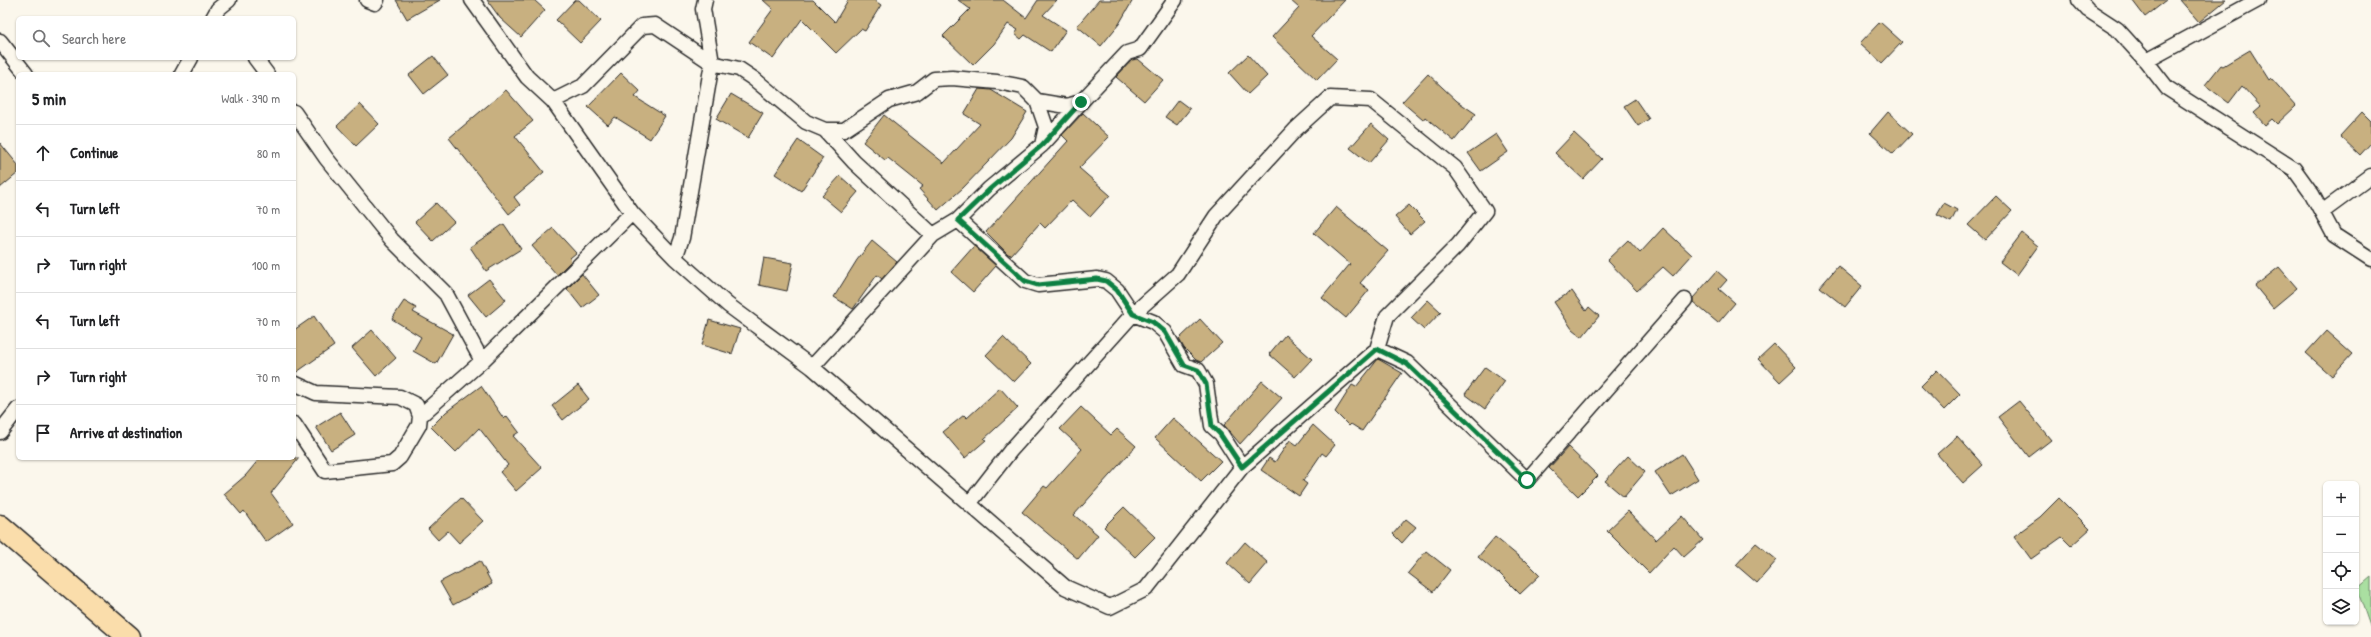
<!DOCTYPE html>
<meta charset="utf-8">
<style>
:root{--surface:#fff;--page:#f2f2f2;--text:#202124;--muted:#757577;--line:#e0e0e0}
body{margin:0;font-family:"Patrick Hand",sans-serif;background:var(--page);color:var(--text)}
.controls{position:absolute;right:12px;bottom:12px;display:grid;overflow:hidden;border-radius:6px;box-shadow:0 1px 3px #0004}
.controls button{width:36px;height:36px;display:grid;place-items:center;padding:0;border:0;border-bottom:1px solid var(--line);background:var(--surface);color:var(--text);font:20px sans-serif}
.stop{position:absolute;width:12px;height:12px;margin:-9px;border:3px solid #0b8043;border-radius:50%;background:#fff}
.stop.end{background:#0b8043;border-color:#fff;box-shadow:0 1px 4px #0008}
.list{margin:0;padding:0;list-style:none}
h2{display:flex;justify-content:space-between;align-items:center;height:52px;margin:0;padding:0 16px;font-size:17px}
h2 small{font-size:13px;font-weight:400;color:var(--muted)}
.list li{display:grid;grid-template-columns:26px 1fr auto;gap:12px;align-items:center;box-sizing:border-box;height:56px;padding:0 16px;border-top:1px solid var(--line)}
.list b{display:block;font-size:15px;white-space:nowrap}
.list em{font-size:13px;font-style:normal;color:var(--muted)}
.icon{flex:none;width:22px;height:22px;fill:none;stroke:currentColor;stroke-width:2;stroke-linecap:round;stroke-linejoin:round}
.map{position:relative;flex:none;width:2371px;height:637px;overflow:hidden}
.search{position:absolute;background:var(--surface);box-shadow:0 1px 3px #0004;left:16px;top:16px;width:280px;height:44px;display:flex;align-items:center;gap:10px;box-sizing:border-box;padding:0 14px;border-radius:6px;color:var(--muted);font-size:15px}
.panel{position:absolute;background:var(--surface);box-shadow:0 1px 3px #0004;left:16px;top:72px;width:280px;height:388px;border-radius:6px}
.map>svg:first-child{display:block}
.green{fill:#aadfa1;stroke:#6a8566}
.building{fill:#c8b080;stroke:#2b2b2b}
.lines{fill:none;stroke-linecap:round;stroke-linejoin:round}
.street-casing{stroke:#2b2b2b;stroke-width:17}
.primary-casing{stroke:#2b2b2b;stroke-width:25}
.street{stroke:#fbf7ec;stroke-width:14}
.primary{stroke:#faddab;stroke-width:22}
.route{stroke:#0b8043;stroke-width:5}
</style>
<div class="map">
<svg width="2371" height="637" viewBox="0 0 2371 637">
<rect width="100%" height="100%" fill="#fbf7ec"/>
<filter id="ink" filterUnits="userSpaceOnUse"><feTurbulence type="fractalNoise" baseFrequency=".025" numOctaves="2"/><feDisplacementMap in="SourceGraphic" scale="8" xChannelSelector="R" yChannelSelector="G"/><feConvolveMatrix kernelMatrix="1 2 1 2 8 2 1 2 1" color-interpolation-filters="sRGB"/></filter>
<g filter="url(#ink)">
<path class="green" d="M2371 577V629L2357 589Z"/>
<path class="building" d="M396 0H440L407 19Z
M487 0H534L545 10 521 37 500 18Z
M575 0H579L601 21 580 43 556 20Z
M763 0H813L835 22 848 0H874L881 5 865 31 861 29 836 53 802 19 773 59 749 42 773 9Z
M958 0H1003L1026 18 1038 0H1057L1043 15 1066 30 1051 52 1025 35 1021 39 1015 34 1018 30 1008 24 994 44 973 65 943 36 970 9Z
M1099 0H1133L1119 24 1101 46 1077 26Z
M1290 0H1345L1311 36 1337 59 1317 80 1272 37 1299 8Z
M2132 0H2167L2145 17Z
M2180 0H2226L2199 22Z
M1880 22 1902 42 1882 63 1860 43Z
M2250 50 2269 80 2271 78 2296 106 2277 124 2272 119 2265 125 2254 113 2261 107 2242 86 2229 103 2205 85 2221 65 2223 66Z
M1248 55 1267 76 1248 94 1229 73Z
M433 56 448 75 424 94 409 75Z
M1138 59 1163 80 1144 101 1116 77 1132 60Z
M621 73 640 91 635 97 665 116 650 139 615 117 608 125 588 107Z
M1428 74 1457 101 1476 114 1454 141 1425 117 1423 120 1402 102Z
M979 89 991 90 1027 112 1011 138 963 188 938 210 919 189 923 186 888 158 885 160 863 142 884 115 944 163 980 124 964 114Z
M506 90 533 121 515 136 544 172 514 197 520 205 509 214 449 138Z
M731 94 763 113 748 138 716 119Z
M1635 99 1649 119 1638 126 1624 106Z
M1178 100 1190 109 1177 125 1165 117Z
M360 104 379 124 356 146 337 126Z
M1888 112 1912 134 1893 154 1870 133Z
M2362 112 2371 121V143L2360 155 2340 136Z
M1083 113 1109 137 1079 168 1110 195 1090 217 1072 200 1045 228 1040 223 1011 255 1008 254 986 232 1068 141 1062 135Z
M1371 124 1389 140 1369 163 1350 148Z
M1574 133 1602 159 1583 179 1555 153Z
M1496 134 1508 152 1481 171 1468 153Z
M798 140 823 158 801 191 775 174Z
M0 143 18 165V173L0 188Z
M840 176 858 192 841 212 822 196Z
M1996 196 2012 211 1985 240 1968 225Z
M436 203 454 222 433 241 415 222Z
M1944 203 1957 210 1951 222 1937 215Z
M1409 205 1425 221 1410 234 1395 217Z
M1336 207 1388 251 1360 283 1369 290 1346 318 1322 298 1350 264 1314 233Z
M504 224 521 249 486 271 470 247Z
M553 228 576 253 570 258 571 261 557 275 532 246Z
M1663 228 1692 255 1673 276 1663 267 1637 291 1607 260 1628 240 1640 253Z
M2022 233 2038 246 2017 275 2000 262Z
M872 241 897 262 882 279 877 275 853 309 834 297 857 260Z
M974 246 996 266 973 292 951 272Z
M764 258 793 263 787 291 759 285Z
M1838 266 1862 286 1845 307 1820 287Z
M2279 267 2297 288 2273 308 2255 286Z
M1717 271 1727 280 1719 289 1735 303 1718 323 1693 302V298Z
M582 274 599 295 582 308 567 289Z
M489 279 506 300 486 317 468 295Z
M1572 291 1586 311 1589 307 1599 316 1582 337 1572 329 1554 302Z
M1428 300 1441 312 1424 330 1411 318Z
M404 301 416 308 413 312 453 334 436 364 413 351 421 337 392 319Z
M314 316 334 346 294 374V330Z
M1200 319 1222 343 1201 362 1196 360 1184 348 1179 339Z
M709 320 740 329 732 354 702 345Z
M372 330 396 358 376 376 352 348Z
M2326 331 2352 354 2332 376 2306 353Z
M1285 335 1312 359 1295 377 1269 354Z
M1003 337 1031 364 1014 382 986 355Z
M1774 344 1796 367 1780 382 1758 359Z
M1378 359 1402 373 1362 431 1351 424 1349 426 1335 412 1352 385 1356 387Z
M1485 367 1505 381 1485 409 1465 394Z
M1937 370 1960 394 1944 410 1921 386Z
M1262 381 1282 398 1240 444 1224 425Z
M578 385 589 399 563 420 552 406Z
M481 386 504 419 507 416 519 432 513 436 542 468 516 491 500 472 508 465 479 428 456 452 431 427 446 412Z
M1000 388 1018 408 984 439 986 440 965 458 943 432 964 415 967 418Z
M2019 401 2051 440 2029 457 1998 417Z
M1081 407 1111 435 1117 429 1136 446 1074 515 1098 535 1078 559 1022 512 1044 486 1047 488 1082 449 1060 429Z
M340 412 355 435 331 450 316 427Z
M1173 418 1221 461 1201 481 1155 438Z
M1313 425 1335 445 1326 456 1322 453 1303 481 1307 484 1299 496 1261 470 1269 458 1275 462 1290 440 1297 445Z
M1957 436 1983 465 1963 483 1937 454Z
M1568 447 1598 476 1578 496 1549 468Z
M1682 454 1698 479 1671 496 1655 472Z
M1628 456 1645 472 1624 497 1605 481Z
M260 458H299L271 493 293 523 266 542 244 511 241 514 224 494 246 475Z
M461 498 483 521 459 543 448 531 438 540 428 529Z
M2059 498 2090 529 2071 546 2062 537 2031 559 2014 536 2040 517Z
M1124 507 1155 537 1135 557 1104 527Z
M1628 511 1656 540 1682 516 1703 540 1684 557 1674 546 1649 573 1607 531Z
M1406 519 1416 527 1402 543 1393 534Z
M1495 537 1524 561 1525 560 1540 575 1520 594 1499 573 1498 574 1478 557Z
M1245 542 1268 563 1250 584 1227 563Z
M1756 543 1777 560 1757 583 1736 565Z
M1426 551 1450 570 1433 592 1408 573Z
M480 561 492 584 453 605 440 582Z"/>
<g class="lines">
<defs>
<path id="street" d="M367 0 375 3 377 0
M472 0 527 77 553 101 583 86 642 26 655 25 712 63 739 69 754 79 806 122 825 130H844L889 100 917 92 934 79 952 78 997 82 1023 87 1037 101 1046 127 1042 145 989 189 958 220 1025 281 1038 285 1097 279 1106 281 1117 290 1133 314 1153 322 1165 332 1184 365 1198 370 1206 384 1212 426 1221 434 1242 467
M2079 0 2088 10 2117 29 2146 61 2167 88 2294 169 2312 194 2334 235 2371 259
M213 18 218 9 229 0
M0 41 26 74
M255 58 267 74
M2146 61 2258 0
M182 74 191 58
M553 101 632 213 675 258 728 305 812 367 1065 587 1110 607 1146 589 1242 467 1377 349 1407 363 1527 480 1685 300
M1037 101 1067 106 1081 102 1127 53 1140 49 1175 0
M294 112 326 158 392 240 446 294 482 361
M825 130 854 162 933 235
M1043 144 1081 102
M2322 212 2371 176
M675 258 682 238 712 63 703 9 705 0
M812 367 933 235 958 220
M294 383 316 393 400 397 416 405 420 416 419 425 400 457 392 464 325 471 294 424
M420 416 482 361 632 213
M0 432 18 409
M969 504 1011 450 1133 314 1178 274 1216 216 1296 129 1330 98 1371 100 1455 168 1485 211 1458 245 1387 316 1377 349"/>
<path id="primary" d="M0 526 129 637"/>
</defs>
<use href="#street" class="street-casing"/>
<use href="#primary" class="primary-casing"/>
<use href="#street" class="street"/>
<use href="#primary" class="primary"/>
</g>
</g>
<g class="lines" filter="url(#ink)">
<path class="route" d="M1081 102 1042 145 989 190 958 220 1025 281 1038 285 1097 279 1106 281 1117 290 1133 314 1153 322 1165 332 1184 365 1198 370 1206 384 1212 426 1220 434 1242 467 1377 349 1407 364 1527 480"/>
</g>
</svg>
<div class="controls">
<button>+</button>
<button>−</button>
<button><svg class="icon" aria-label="locate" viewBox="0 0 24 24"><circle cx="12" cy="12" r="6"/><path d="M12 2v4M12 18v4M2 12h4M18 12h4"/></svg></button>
<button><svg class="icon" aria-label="layers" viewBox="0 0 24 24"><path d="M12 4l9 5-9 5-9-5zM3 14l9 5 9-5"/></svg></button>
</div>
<div class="stop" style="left:1527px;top:480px"></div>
<div class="stop end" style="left:1081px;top:102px"></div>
<div class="search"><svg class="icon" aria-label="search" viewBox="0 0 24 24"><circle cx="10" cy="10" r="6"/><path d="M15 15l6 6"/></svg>Search here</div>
<section class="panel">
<h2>5 min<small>Walk · 390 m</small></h2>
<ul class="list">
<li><svg class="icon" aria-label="ahead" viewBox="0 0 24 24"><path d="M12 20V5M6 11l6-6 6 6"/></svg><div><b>Continue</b></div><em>80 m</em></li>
<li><svg class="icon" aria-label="left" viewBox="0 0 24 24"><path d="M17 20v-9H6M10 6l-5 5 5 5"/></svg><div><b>Turn left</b></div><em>70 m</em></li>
<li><svg class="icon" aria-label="right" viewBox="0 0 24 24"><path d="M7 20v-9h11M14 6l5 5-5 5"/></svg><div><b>Turn right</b></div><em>100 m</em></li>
<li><svg class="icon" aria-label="left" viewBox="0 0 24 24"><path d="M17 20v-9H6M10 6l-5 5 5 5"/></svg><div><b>Turn left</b></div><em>70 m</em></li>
<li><svg class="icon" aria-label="right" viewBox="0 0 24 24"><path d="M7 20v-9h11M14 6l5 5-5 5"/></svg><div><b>Turn right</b></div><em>70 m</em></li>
<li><svg class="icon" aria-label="arrive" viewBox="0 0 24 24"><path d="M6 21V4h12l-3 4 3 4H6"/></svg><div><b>Arrive at destination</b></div></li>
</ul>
</section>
</div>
